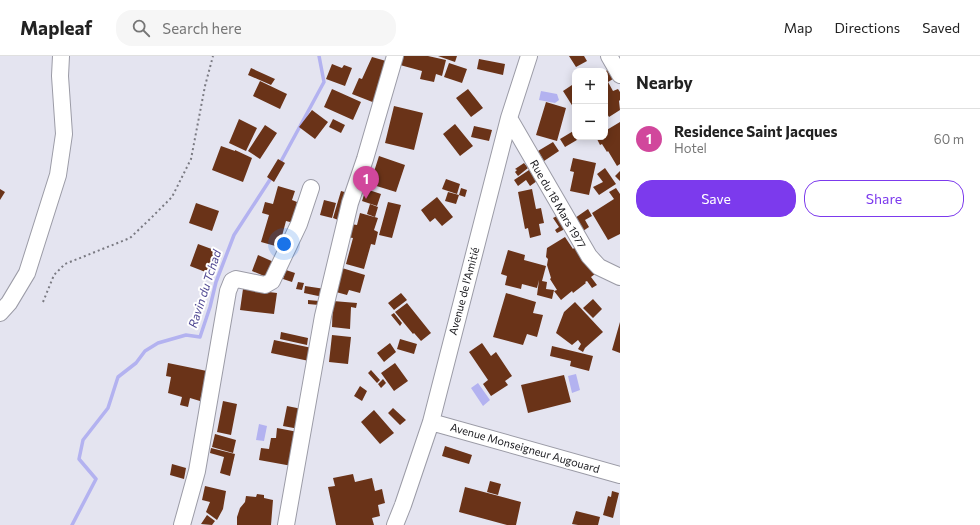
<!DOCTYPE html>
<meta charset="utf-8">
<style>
:root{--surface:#fff;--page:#f6f6f6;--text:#222;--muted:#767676;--line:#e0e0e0;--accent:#7c3aed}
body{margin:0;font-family:Commissioner,sans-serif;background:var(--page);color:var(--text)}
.controls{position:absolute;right:12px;top:12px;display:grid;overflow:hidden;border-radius:8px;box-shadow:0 2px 10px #0003}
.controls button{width:36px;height:36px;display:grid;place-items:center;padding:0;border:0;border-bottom:1px solid var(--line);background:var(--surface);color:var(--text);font:20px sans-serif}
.you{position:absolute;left:284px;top:188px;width:14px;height:14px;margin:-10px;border:3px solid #fff;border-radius:50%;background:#1a73e8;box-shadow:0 0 0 6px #1a73e833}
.badge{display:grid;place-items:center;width:26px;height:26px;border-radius:50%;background:var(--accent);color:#fff;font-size:13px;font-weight:700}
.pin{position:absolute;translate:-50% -33px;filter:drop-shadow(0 1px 2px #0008)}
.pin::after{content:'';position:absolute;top:21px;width:14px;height:12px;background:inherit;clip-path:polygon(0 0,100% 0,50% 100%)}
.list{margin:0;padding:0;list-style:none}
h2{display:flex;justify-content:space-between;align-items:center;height:52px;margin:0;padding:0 16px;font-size:17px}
h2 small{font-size:13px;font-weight:400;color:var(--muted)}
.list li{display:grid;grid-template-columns:26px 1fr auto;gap:12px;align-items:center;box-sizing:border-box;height:60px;padding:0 16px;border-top:1px solid var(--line)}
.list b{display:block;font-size:15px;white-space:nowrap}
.list p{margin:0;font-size:13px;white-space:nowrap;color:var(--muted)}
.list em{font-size:13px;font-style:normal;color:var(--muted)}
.actions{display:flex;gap:8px;padding:12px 16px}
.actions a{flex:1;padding:9px 0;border:1px solid var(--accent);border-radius:16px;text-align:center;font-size:14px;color:var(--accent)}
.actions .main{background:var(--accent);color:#fff}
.icon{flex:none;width:22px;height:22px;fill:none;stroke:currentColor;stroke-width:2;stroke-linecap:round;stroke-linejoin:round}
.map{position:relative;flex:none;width:620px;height:469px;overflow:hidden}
header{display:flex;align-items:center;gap:24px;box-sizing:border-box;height:56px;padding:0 20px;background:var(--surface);border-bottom:1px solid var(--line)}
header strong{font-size:19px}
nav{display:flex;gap:22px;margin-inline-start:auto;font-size:14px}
.search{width:280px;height:36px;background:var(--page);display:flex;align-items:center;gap:10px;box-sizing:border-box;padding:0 14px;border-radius:16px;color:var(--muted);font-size:15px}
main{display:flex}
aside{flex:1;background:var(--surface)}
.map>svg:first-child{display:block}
.water{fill:#b3b2f0}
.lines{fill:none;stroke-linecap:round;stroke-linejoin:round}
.stream{stroke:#b3b2f0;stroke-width:3.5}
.building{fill:#6a3318}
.minor-casing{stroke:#9b9ba6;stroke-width:18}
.path{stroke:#7a7a82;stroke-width:2;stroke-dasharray:2 3;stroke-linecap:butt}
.minor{stroke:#fff;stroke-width:16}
.labels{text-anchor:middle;stroke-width:4;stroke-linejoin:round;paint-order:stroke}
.street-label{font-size:11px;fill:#19191d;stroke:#fff}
.water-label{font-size:12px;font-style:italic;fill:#4f4892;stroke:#fff}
</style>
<header>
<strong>Mapleaf</strong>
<div class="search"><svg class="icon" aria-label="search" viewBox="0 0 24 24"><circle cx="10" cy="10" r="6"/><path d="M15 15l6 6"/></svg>Search here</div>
<nav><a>Map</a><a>Directions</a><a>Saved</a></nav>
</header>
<main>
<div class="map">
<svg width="620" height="469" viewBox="0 0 620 469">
<rect width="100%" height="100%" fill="#e4e4f0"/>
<path class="water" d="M541 35 557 38 559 44 555 47 539 44Z
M576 318 580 334 572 337 568 320Z
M478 327 490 344 483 350 471 332Z
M259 368 267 370 264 385 256 384Z"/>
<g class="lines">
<path class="stream" d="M279 109 324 26 319 0
M72 469 96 423 79 403 83 384 108 352 118 321 136 307 145 295 158 287 186 279 200 281 210 251 216 226 234 179 273 119"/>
</g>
<path class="building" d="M403 0H428L446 4 442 20 436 18 434 26 420 23 422 15 400 9Z
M438 0H457L455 6Z
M569 0H584L587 5 576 11Z
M372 1 386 5 375 47 352 38 359 22 362 23Z
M479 3 505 8 503 19 477 13Z
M449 7 467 13 462 27 444 21Z
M332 8 342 12 344 9 352 12 345 30 326 23Z
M251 12 275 23 271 29 248 19Z
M607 14 613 23 608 26 613 35 618 33 620 36V44L619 45 620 54 609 61 606 56 605 57V16Z
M260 25 287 38 280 53 253 40Z
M572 29 575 33V54L563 35Z
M332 33 361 46 353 64 324 51Z
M468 33 483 52 471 61 456 42Z
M546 46 566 52 557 85 536 79Z
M394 50 423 57 414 94 385 87Z
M312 54 328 66 315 83 299 71Z
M239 63 257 72 246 95 229 87Z
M333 63 345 69 341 77 329 71Z
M620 66V108L617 110 608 95 607 96 602 88 600 89 596 81H605V75Z
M455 68 473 90 460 100 443 78Z
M265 69 277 77 260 103 248 95Z
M474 70 492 74 489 85 471 81Z
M575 74V81H582L565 91 560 83Z
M553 86 559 95 544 105 538 95Z
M221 90 235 95V94L252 102 243 126 212 114Z
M379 100 405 109 396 136 370 128Z
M573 102 596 107 589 139 570 135 574 116 570 115Z
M278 103 285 107 274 126 267 121Z
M524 107 528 112 518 120 515 116 517 114 515 113Z
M605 112 616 128 599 139 593 131 603 126 597 118Z
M529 114 537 125 530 130 526 124 518 130 514 124Z
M620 115V125L615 120Z
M446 123 460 128 457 138 442 133Z
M278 130 295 135 292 144 297 146 295 155H297L294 167 286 165 279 191 261 186 269 159 262 157 265 146 277 149 273 148Z
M461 132 467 134 465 141 459 139Z
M616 132 620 138V178L608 184 592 157 614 143 609 136Z
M0 133 5 136 0 144Z
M366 133 381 138 377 150 362 145Z
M532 133 536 153 541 152 544 167 539 168 541 179 530 182 528 172 525 173 518 136Z
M341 135 348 137 341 165 333 162Z
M448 136 459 139 456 148 445 145Z
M437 141 453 161 442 170 435 162 430 166 421 154Z
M324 144 336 147 332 162 320 159Z
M388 146 401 149 392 182 379 179Z
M196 147 219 155 212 175 189 167Z
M370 148 378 151 375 161 367 158Z
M588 153 592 160 585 164 589 171 583 175 575 162Z
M360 157 378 162 374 174 378 176 375 189 371 188 364 213 346 208 353 182 347 181 351 168 357 169Z
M557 160 565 173 557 177 555 174 559 171 553 162Z
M565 181 573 193 575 191 595 218 591 221 597 229 592 232 587 225 585 226 586 227 573 237 572 235 561 244 554 235 557 234 550 223 551 222 547 209 548 203 546 201 547 192Z
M198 188 217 195 208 217 190 210Z
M508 194 525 199 524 204 546 210 542 225 547 226 546 233 554 234 552 243 537 239 539 224 537 232 522 228 521 233 505 229 507 220 501 218Z
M258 199 276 207 269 222 252 215Z
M342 212 365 219 360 237 349 234 347 239 336 236Z
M286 214 295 217 292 226 283 223Z
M298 226 304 227 302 234 296 233Z
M305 230 325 233 323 241 304 237Z
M243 233 277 237 274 258 240 254Z
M401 237 407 244 394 254 388 247Z
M506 237 536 246 533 257 543 259 537 281 527 278 523 289 493 281Z
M593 243 602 253 593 262 583 252Z
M308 244 319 245V249L308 248Z
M333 245 357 247 356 252 351 251 350 273 332 271Z
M575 246 603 276 585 292 583 296 578 293 581 288 578 284 572 289 556 277 564 256Z
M407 247 431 277 421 285 414 277 413 278 395 256Z
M394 257 402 267 400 270 391 259Z
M620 266V297L612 294Z
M281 276 308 282 307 289 280 283Z
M332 279 351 281 348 308 329 306Z
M400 283 417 288 414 298 397 293Z
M274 284 312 292 309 305 271 297Z
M390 287 396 296 384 306 377 297Z
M482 287 491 300 496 296 512 320 505 325 508 329 491 340 483 328 488 324 469 296Z
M552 290 593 300 589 315 570 310 571 305 550 300Z
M168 307 207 315 200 345 190 342 188 351 180 349 182 341 168 337 171 321 166 320Z
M395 307 408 325 394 335 381 317Z
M371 314 380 324 377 327 368 317Z
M564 319 571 346 528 357 521 329Z
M383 323 386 327 381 332 378 328Z
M360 330 367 335 362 345 354 340Z
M223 345 237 348 231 379 217 376Z
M287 350 302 353 299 373 283 370Z
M393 352 406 364 400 369 388 357Z
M374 354 394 377 380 388 361 366Z
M277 372 298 376 292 410 259 404 261 392 269 393 271 382H276Z
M215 378 236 384 233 397 212 391Z
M445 390 472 399 469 408 442 400Z
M211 392 235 398 230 420 220 417 224 401 210 397Z
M172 408 186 412 184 423 170 419Z
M353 418 355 426 372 422 375 435 382 433 385 447 378 449 380 460 372 462 374 469H336L328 431 335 430 333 422Z
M490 425 501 428 498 439 487 436Z
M205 430 226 435 223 453 217 464 206 456 210 446 202 444Z
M465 431 521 446 516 469H507L459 456Z
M612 435 619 437 613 462 603 459 608 440 611 441Z
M257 438 264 439V442L273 444 271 469H237V461L240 452 245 446 246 440 256 441Z
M576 455 600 461 598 469H578L572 468Z
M207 459 215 465 212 469 201 468Z"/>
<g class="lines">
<defs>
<path id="minor" d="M609 0 620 19
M509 62 589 200 599 211 620 221
M0 257 9 247 27 217 58 119 64 78 60 20 61 0
M431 366 620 419
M182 469 197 415 228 235 232 225 236 223 265 229 272 225 299 168 311 132
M286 469 323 260 350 147 365 103 395 0
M395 469 403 449 431 366 509 62 529 0"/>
</defs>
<use href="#minor" class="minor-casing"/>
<path class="path" d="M43 246 54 219 65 208 130 182 150 163 172 141 191 103 205 30 213 0"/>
<use href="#minor" class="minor"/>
</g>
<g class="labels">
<g class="street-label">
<text transform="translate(558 148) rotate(60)" y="4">Rue du 18 Mars 1977</text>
<text transform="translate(464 235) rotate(-75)" y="4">Avenue de l'Amitié</text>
<text transform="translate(525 392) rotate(16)" y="4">Avenue Monseigneur Augouard</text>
</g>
<g class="water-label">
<text transform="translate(205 233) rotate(-72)" y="4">Ravin du Tchad</text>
</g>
</g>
</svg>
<div class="controls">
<button>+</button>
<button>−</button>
</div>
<div class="you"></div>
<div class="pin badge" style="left:366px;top:143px;background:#d1479c">1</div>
</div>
<aside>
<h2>Nearby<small></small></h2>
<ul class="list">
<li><span class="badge" style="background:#d1479c">1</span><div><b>Residence Saint Jacques</b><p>Hotel</p></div><em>60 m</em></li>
</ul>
<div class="actions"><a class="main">Save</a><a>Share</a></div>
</aside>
</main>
